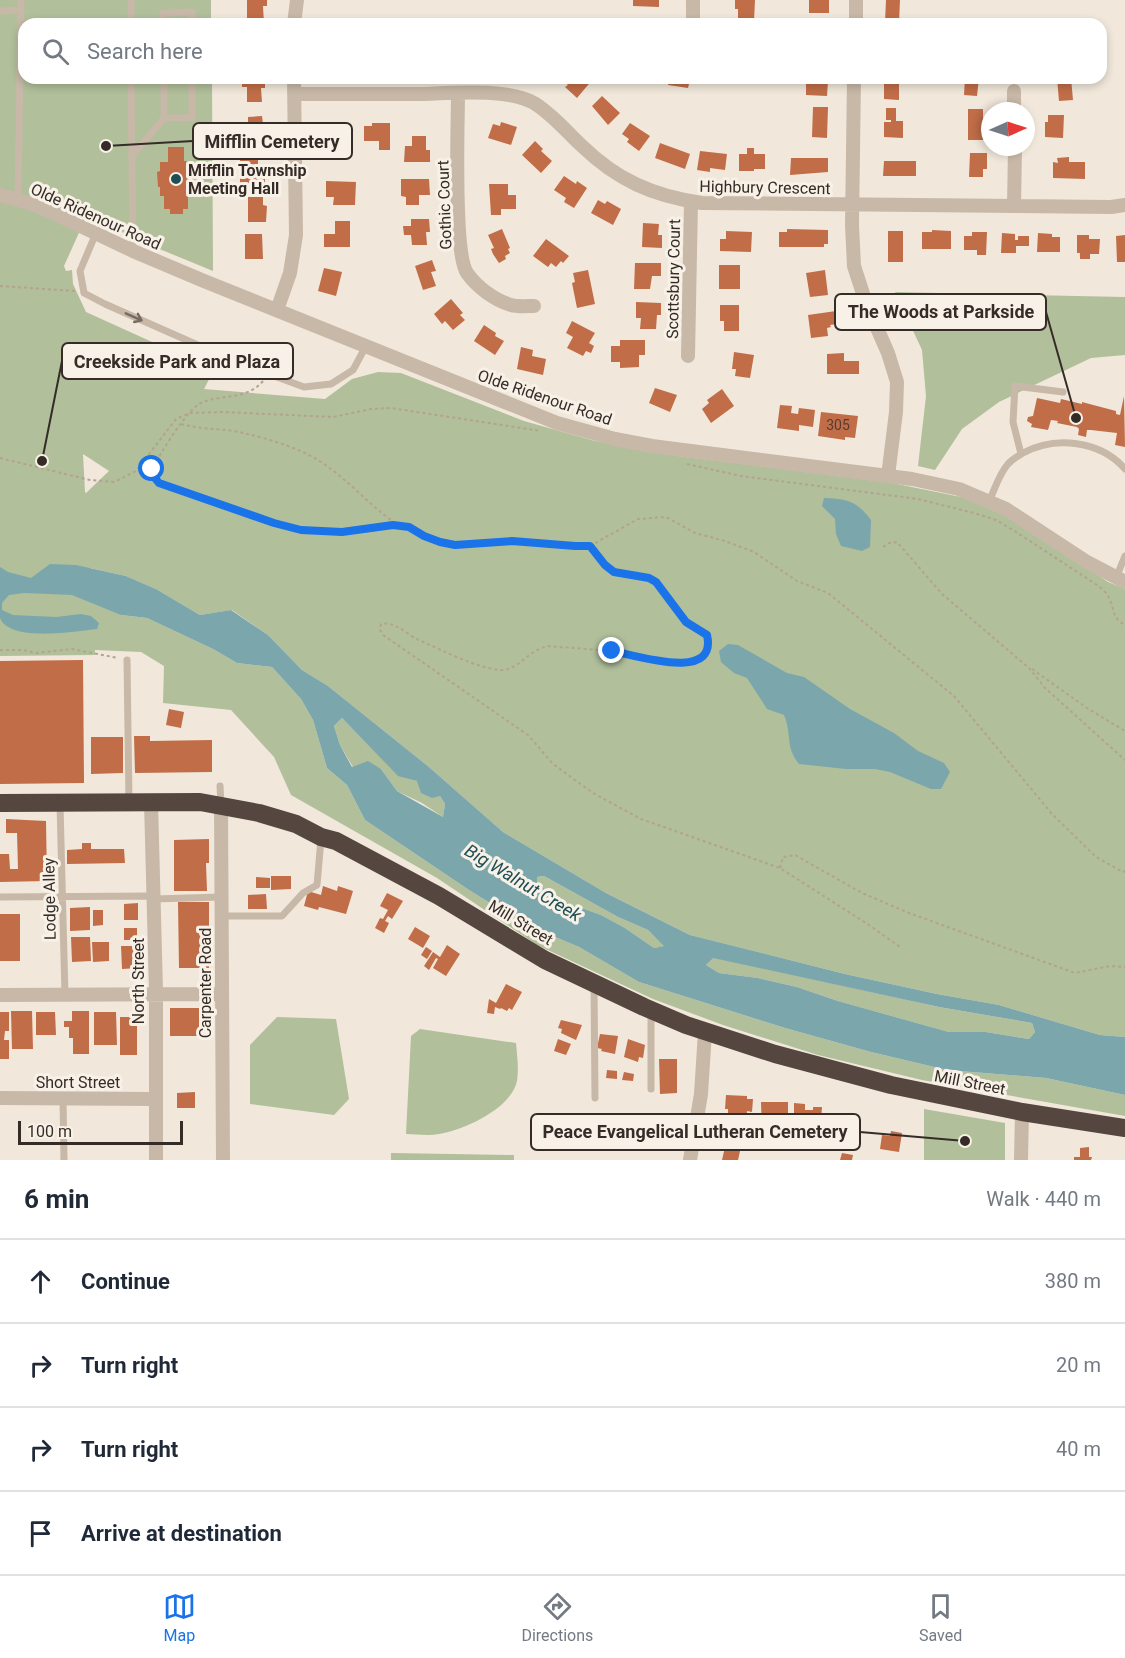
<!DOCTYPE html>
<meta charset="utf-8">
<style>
:root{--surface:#fff;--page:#f2f2f3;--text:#1f2937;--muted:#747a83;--line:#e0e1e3;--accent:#1a73e8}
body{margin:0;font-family:Roboto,sans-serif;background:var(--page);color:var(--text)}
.compass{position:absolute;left:981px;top:102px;width:54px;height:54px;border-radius:50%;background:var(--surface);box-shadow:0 3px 9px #0003;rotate:87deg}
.scale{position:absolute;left:18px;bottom:15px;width:165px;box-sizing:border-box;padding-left:6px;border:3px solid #352c27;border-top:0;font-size:16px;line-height:21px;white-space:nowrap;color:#352c27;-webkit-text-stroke:4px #f8f1e7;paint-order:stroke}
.stop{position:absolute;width:18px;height:18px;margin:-14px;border:4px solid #1a73e8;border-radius:50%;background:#fff}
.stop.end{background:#1a73e8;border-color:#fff;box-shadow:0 2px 6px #0008}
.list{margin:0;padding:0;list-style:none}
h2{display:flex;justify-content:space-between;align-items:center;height:78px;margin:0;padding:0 24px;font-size:26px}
h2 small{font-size:20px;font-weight:400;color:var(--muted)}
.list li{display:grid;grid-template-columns:39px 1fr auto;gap:18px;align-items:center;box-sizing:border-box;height:84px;padding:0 24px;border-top:2px solid var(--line)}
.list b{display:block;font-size:22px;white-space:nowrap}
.list em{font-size:20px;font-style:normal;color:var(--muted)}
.icon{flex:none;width:33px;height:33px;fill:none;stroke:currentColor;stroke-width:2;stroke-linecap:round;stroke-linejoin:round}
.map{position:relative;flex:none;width:1125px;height:1160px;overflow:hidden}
.search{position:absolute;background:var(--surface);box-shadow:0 3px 9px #0003;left:18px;right:18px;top:18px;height:66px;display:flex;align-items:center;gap:15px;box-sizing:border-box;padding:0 21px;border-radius:18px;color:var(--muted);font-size:22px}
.sheet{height:414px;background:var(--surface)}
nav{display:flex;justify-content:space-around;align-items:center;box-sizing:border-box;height:84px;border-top:2px solid var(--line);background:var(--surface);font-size:16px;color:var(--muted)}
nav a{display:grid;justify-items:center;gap:3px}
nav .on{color:var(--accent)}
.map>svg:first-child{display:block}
.green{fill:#b1bf9b;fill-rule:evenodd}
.water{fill:#7ba7ac;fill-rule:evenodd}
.building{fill:#c16d48}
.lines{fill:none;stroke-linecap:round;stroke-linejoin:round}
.path{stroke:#b4a291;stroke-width:2;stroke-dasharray:3 3;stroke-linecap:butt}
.lane{stroke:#c8b8a7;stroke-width:7}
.street{stroke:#c8b8a7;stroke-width:14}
.highway{stroke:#55473f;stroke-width:18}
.oneway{stroke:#776b61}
.route{stroke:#1a73e8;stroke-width:8}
.poi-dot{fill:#1f4e55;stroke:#f8f1e7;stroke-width:2}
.labels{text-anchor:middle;stroke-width:6;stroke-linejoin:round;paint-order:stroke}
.number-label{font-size:14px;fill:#583c2f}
.poi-label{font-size:16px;font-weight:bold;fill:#352c27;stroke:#f8f1e7;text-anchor:start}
.street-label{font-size:16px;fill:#352c27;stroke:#f8f1e7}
.water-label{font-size:18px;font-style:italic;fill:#1f4e55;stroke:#f8f1e7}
.leader{fill:none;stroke:#352c27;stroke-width:2}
.callout-dot{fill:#352c27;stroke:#f8f1e7;stroke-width:2}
.callout{fill:#f8f1e7;stroke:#352c27;stroke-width:2}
.callout-label{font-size:18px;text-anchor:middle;font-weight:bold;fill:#352c27}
</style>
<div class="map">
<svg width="1125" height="1160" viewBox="0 0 1125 1160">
<rect width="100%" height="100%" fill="#f1e8db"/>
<path class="green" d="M0 0H211V24H24V78H212L213 271 140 241 87 215 64 266 66 271 72 270 73 284 86 312 214 370 204 389 325 399 352 379 378 372 401 373 524 421 595 441 678 456 892 483 961 497 1016 520 1108 582 1125 589V1037L1100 1035 999 1005 937 994 845 974 690 935 606 893 503 832 429 767 328 686 302 670 268 635 232 610 200 615 156 589 126 576 90 568 121 615 147 618 213 649 237 663 272 667 301 699 313 720 327 768 347 785 365 820 469 890 522 923 579 947 639 982 785 1028 871 1052 947 1070 1046 1078 1125 1095V1116L922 1080 818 1055 723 1025 653 999 537 945 437 878 291 795 274 757 231 710 163 703 164 666 141 652 95 650V655L0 656ZM83 454 109 471 86 493 85 492Z
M895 292 1125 297V355L1091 358 999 402 962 429 935 470 918 466 926 396 922 350Z
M342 718 398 775 417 781 440 796 445 804 443 817 422 803 397 791 381 769 353 767 340 745 334 726Z
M544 876 618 917 648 930 665 946 654 948 625 928 601 915 568 903 537 884V877Z
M713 957 939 1007 1032 1023 1035 1032 1029 1039 986 1032H949L838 1001 797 987 758 978 719 973 706 965Z
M277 1017 336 1019 349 1099 334 1115 250 1104V1045Z
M420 1029 516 1043C517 1055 519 1069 517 1081 511 1109 464 1130 439 1134 428 1136 416 1134 406 1134L411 1036Z
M924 1109 1005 1123V1160H924Z
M391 1153 514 1155V1160H391Z"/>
<path class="water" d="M824 498C847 499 857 501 871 520L870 547 862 551 841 546 836 534 835 519 822 506Z
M50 564 76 565 126 576 156 589 200 615 231 610 268 635 302 670 328 686 429 767 503 832 606 893 690 935 845 974 937 994 999 1005 1100 1035 1125 1037V1095L1046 1078 947 1070 871 1052 785 1028 639 982 579 947 522 923 469 890 365 820 347 785 327 768 313 720 301 699 272 667 237 663 213 649 147 618 121 615 72 595 24 593 9 595 2 603V610L13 615 56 617 81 614 91 616 99 623 97 629C77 631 10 643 0 618 0 610 0 578 0 567L8 572 31 578ZM342 718 398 776 417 781 421 793 432 798 440 796 445 804 443 817 397 791 381 769 368 761 352 767 340 745 334 726ZM544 876 618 917 648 930 664 946 654 948 625 928 601 915 568 903 537 884V877ZM713 958 939 1007 1032 1023 1035 1032 1029 1039 986 1032H949L838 1001 797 987 758 978 719 973 706 965Z
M728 644 738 645 787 673 804 677 850 709 894 733 918 751 944 763 950 772 941 789H931L890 772 875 769H846L799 764C785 747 792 734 784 715L767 709 747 678 734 673 721 662 719 651Z"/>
<path class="building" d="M247 0H267V6H263L264 24H247Z
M633 0H659V7L633 6Z
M735 0H755L754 21H738V9H735Z
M809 0H829V13H809Z
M886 0H900L899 23 885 22Z
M247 78H265V88H261L262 102H247V87H242V80H247Z
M560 78H581L584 80 586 78 593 79 577 98 565 87 568 85Z
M669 78H694L693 84H689L688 88 668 85Z
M814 78H818V81H828L827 96 806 95V80H814Z
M884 78H899V100L884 99Z
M965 78H979L977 96 964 95Z
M1057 78H1071L1073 100 1059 101Z
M602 96 620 113 608 125 592 106Z
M813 107H828L827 138 812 137Z
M886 108H896V121H903V138L884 137V122H891V120H886Z
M968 109H983V140H968Z
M1048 115H1064L1063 138 1045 137V122H1048Z
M262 116 265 141 248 142V117Z
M334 122H346V154H334V160H326V129H334Z
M501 122 517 127 511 145 488 138 493 124 500 126Z
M372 123H390V150H379V141H364V126H372Z
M630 123 650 136 639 151 627 142 629 139 622 134Z
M412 136H426V150H430V162H404L405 146H412Z
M535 141 543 149 541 151 552 161 541 173 522 155Z
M660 143 690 154 685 169 655 158Z
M168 147H184V161H192L194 187H192V196H188V209H183V214H170V209H164V196H160V187H158L157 172 160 171V162H168Z
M747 148H754V154H765V169H754V171H739V154H747Z
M700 151 727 154 725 170 710 168V172L697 170Z
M970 153H987V169H983V177H969Z
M1069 157V162H1085V179L1053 178V162L1058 163 1057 158Z
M791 158H828V172L790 175Z
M240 159H258V172H265V184H240Z
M884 161H916V176H883Z
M564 176 576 184 577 181 587 188 574 208 564 202 566 198 554 190Z
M401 179H429L430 195H419V205H406V197L401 196Z
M326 181 356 182 355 205H333L334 197H326Z
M489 184H508V195H516V209H501V215H491Z
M248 197H263V205L267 206 266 222H248Z
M598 200 605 204 607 201 621 209 613 225 591 213Z
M411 219H429L430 232H426L427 245H412L411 235H404L403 226H411Z
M335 221H350V247H324V234H335Z
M643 223 659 224 658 235H662V248L642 247Z
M502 229 510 248 508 249 510 253 505 256 506 259 499 263 493 254 491 249 494 248 488 235Z
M787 229 828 230V244H824V247H779V232H787Z
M932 230 951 231V249H922V232H932Z
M726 231 752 232 751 252 720 251V239H726Z
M888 231H903V262H888Z
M972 232H987L986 255H977V250H964V236H972Z
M1002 233 1015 234V240H1018V236H1029V246H1016V253H1001Z
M1038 233 1052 234V237H1060V252H1037Z
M245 234H262L263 259H245Z
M1077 235H1089V239H1100L1099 254H1090V259H1080V253H1077Z
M1125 235V262H1117L1116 236Z
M546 239 569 256 563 263 561 261 556 267 551 263 548 267 533 256Z
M432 260 436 271 431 272 436 286 423 290 415 266Z
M635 263H661V276H652L650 289H634Z
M719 265H740V289H719Z
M324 268 342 272 336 296 318 291Z
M588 270 595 304 577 308 572 283 575 282 573 273Z
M825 270 828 295 810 297 806 273Z
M451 299 463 313 460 315 465 320 453 330 445 321 442 324 434 314Z
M636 302 661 303V315H657L656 329H640L641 318H636Z
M720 305H739V331H724V321H720Z
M836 311 837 324 830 325 831 327 827 328 828 336 811 338 808 315Z
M572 321 595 333 589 343 594 346 591 353 586 351 583 356 567 348 573 337 566 333Z
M484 325 496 333 495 336 504 341 495 355 474 341Z
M620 340H645V355H639V367L620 368V362H611V346H620Z
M521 347 533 350 532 356 546 359 543 375 517 369Z
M734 352 754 355 750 378 735 376 736 369H732Z
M844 353V361H859V374H827V354Z
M655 388 677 395 670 412 649 403Z
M722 389 734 406 711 423 702 409 709 403 707 400Z
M1124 396 1125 447 1115 445 1117 433 1091 430H1087L1086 437 1078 435 1079 429 1077 427 1057 423 1058 421 1051 420 1048 430 1031 427 1032 424 1027 421 1028 417 1033 416 1037 398 1060 403 1061 399 1082 404V402L1116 411V414L1120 415Z
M780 405 792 406 791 413 798 414 799 408 815 410 813 427 799 425V431L777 428Z
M821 412 858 416 855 438 845 437V440L818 436Z
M83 660 84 783 0 784V661Z
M169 709 184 712 181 728 166 725Z
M134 736H150V741L212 740V772L135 773Z
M91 737H123V773L91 774Z
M6 819 46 821 47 881 0 882V854H9L10 869H18L17 833H6Z
M209 839V863H206L207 891H174V840Z
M82 843H91V849H124L125 863 67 864V850L82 849Z
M271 876H291V889L271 890Z
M256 877 270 878V888H256Z
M323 886 337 891 338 886 353 891 346 914 319 907 318 910 304 906 308 891 321 895Z
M387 893 403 901 392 919 388 916 385 921 389 923 384 933 375 928 380 918 383 919 388 910 380 906Z
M266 894 267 909H248V895Z
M178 902H209V968H179Z
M138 903V920H124V904Z
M90 907V930L70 931V908Z
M93 910H103V925L93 926Z
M0 914H20V961H0Z
M415 927 430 936 423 948 408 939Z
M124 928H137V940H124Z
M71 937H90L91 961 72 962Z
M92 942H109V961L93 962Z
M447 945 460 954 446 976 433 968 438 959 436 958 429 970 424 966 433 952 440 957Z
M121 946H137L138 968 122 969Z
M426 947 432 951 427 959 421 955Z
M506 984 522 992 512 1010 509 1008 507 1011 501 1008 500 1009 495 1007 494 1014 487 1013 489 999 496 1003Z
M170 1008H199V1036H170Z
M11 1011H32L33 1049H12Z
M72 1011H89V1054H73V1038H69V1027H64V1021H72Z
M0 1012H9V1031H5L4 1040H9V1059H0Z
M36 1012H55L56 1035H36Z
M94 1012H116L117 1045H94Z
M120 1017H137V1055H120Z
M561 1020 582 1025 576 1040 561 1033 562 1029 558 1028Z
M600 1034 618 1036 615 1054 601 1051 602 1049 597 1048Z
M558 1039 571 1044 566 1055 554 1051Z
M628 1039 645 1045 643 1058 639 1057 638 1062 624 1057Z
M659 1059H677V1093L660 1094Z
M607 1070 617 1071V1079L606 1078Z
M624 1072 634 1074 633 1081 622 1080Z
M195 1092V1108H177V1093Z
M726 1095 747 1096V1099H753L752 1112 747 1111 746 1131 725 1130 726 1114H728V1109H725Z
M761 1102H788V1125H779V1134H762Z
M794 1103 805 1104V1110H813V1107H822L821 1120 816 1122 814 1131H804V1125H794Z
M653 1120 666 1123 661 1151 648 1149Z
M891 1131 902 1133 899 1152 880 1149 882 1135 890 1136Z
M725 1147 740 1151 738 1160H722Z
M1089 1147V1157H1092L1091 1160H1074V1157H1080V1148Z
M842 1153 853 1155 852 1160H840Z"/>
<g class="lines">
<path class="path" d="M0 286 75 291
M263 381C247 400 224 394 203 402 187 408 161 453 152 469L154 477 160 483 301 530 342 532 393 525 409 527 424 536 440 542 455 545 511 541 575 546H590L605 565 614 572 649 577 656 582 685 622 707 635 708 650 702 657 683 664 612 651 548 646C528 650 517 672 499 670 472 666 444 651 419 640 407 635 396 621 381 624L380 630 383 635 528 735 553 764 593 793 641 819 780 868 869 925 900 947
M181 424C196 428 211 429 227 430 249 433 287 444 307 454 343 472 365 503 398 525
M0 458 90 480 114 482 136 471 176 419 190 413 223 412 333 417 371 409 391 408 541 431
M687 464 741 476 918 499 974 513 996 520 1013 530 1097 585C1101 588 1106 592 1108 596 1115 608 1111 618 1125 625
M590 546 638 519 666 517 695 533 725 541 754 552 797 581 828 593 954 696 1052 814 1096 857 1123 872 1125 871
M883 547 889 543 897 542 942 594 1029 668 1045 688 1125 760
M0 650H23L36 653 72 649 118 658
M1032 669 1087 708 1125 731
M780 868 783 857 795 855 862 893 909 913 1075 973 1110 966 1125 967"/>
<path class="lane" d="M0 11 21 10
M131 24V0
M163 24V13L192 12V24
M131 78 133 251
M164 118H192V78
M132 156 164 118V78
M18 200 21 0
M96 233 80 271 84 293 105 304 234 361 304 387 331 384 353 370 366 346
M1021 454 1013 422 1015 386 1063 392
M989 501C995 489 999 474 1008 464 1012 459 1018 456 1023 453 1055 436 1100 440 1125 469
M1116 578 1125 556
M127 660 129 802
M220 786 221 805
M60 805 65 995
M0 897 153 896
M154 899 221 897
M221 916H282L303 893 317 885 321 839
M594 984 595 1098
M651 1013V1089
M63 1098 64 1160"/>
<path class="street" d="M294 24 297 0
M693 24V0
M856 24V0
M854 78 852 225 854 266 866 303 888 353 897 382 896 412 888 476
M1014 91V111
M458 93C458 125 453 252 467 273 477 287 494 300 511 305 518 307 527 306 534 306
M294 94C337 94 379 94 422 94 452 93 508 88 534 103 552 114 567 132 582 146 617 180 653 196 702 203L1111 207 1125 205
M0 195 29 203 49 211 133 251 204 281 557 423 615 439 652 446 912 479 959 489 1006 509 1087 562 1125 582
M1014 206 1015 147
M277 310 290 273 296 235 294 78
M688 356 691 202
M151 802 156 991V1160
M221 805 223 1160
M0 995 221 994
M0 1098 156 1099
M690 1160 701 1094 705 1032
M1021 1160 1022 1112"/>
<path class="highway" d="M0 803 200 802 259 813 296 824 321 837 336 841 439 896 545 960 644 1007 686 1025 775 1054 891 1085 1022 1112 1125 1128"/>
</g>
<defs><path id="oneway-shaft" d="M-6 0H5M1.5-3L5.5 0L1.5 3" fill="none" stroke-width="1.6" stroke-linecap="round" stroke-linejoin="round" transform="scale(1.5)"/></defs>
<use class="oneway" href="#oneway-shaft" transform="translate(134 317) rotate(24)"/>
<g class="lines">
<path class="route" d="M152 469 154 477 159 483 274 523 301 530 342 532 393 525 409 527 424 536 440 542 455 545 512 541 575 546H590L605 565 614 572 649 578 656 582 686 622 707 635C718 683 635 655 612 651"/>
</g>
<circle class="poi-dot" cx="176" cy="179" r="6"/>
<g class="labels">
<g class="number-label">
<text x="838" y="430">305</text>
</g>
<g class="poi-label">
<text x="188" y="176">Mifflin Township<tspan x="188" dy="18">Meeting Hall</tspan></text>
</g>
<g class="street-label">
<text transform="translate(765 187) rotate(1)" y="6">Highbury Crescent</text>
<text transform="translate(444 205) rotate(-92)" y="6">Gothic Court</text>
<text transform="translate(96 216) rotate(24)" y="6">Olde Ridenour Road</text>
<text transform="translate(673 279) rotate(-89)" y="6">Scottsbury Court</text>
<text transform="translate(545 397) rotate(19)" y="6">Olde Ridenour Road</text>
<text transform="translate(49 899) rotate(-91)" y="6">Lodge Alley</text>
<text transform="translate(521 922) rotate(31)" y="6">Mill Street</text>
<text transform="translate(138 981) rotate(-90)" y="6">North Street</text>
<text transform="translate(205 983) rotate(-90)" y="6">Carpenter Road</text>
<text x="78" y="1088">Short Street</text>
<text transform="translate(970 1082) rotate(11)" y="6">Mill Street</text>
</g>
<g class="water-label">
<text transform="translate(523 883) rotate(31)" y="6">Big Walnut Creek</text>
</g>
</g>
<path class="leader" d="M106 146L193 141M1076 418L1046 312M42 461L62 361M965 1141L860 1132"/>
<g class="callout-dot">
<circle cx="106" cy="146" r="6"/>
<circle cx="1076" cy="418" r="6"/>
<circle cx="42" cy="461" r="6"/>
<circle cx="965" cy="1141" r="6"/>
</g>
<g class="callout">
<rect x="193" y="123" width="159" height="36" rx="6"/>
<rect x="835" y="294" width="211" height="36" rx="6"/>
<rect x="62" y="343" width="231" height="36" rx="6"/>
<rect x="531" y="1114" width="329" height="36" rx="6"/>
</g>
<g class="callout-label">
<text x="272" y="148">Mifflin Cemetery</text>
<text x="941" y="318">The Woods at Parkside</text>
<text x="177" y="368">Creekside Park and Plaza</text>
<text x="695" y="1138">Peace Evangelical Lutheran Cemetery</text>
</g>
</svg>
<svg class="compass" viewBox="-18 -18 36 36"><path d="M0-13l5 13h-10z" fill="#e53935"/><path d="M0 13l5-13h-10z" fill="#747a83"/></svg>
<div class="scale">100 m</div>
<div class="stop" style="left:152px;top:469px"></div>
<div class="stop end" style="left:612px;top:651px"></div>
<div class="search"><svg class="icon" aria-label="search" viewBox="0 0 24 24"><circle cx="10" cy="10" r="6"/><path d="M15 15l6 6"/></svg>Search here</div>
</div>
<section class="sheet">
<h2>6 min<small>Walk · 440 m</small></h2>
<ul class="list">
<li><svg class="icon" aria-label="ahead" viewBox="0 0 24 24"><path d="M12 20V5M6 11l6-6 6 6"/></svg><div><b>Continue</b></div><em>380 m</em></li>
<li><svg class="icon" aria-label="right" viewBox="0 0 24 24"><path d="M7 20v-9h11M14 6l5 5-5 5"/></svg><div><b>Turn right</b></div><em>20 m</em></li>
<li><svg class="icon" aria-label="right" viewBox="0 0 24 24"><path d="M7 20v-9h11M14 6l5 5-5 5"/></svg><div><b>Turn right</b></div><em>40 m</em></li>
<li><svg class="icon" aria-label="arrive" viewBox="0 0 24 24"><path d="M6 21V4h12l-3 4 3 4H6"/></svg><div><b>Arrive at destination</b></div></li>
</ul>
</section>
<nav>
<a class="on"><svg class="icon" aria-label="map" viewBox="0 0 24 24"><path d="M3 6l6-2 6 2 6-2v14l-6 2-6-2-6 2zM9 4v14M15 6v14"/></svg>Map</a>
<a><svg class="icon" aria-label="directions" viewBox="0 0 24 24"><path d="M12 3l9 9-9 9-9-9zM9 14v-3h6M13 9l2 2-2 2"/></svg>Directions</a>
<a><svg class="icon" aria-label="saved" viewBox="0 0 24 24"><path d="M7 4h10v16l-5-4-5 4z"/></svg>Saved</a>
</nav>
